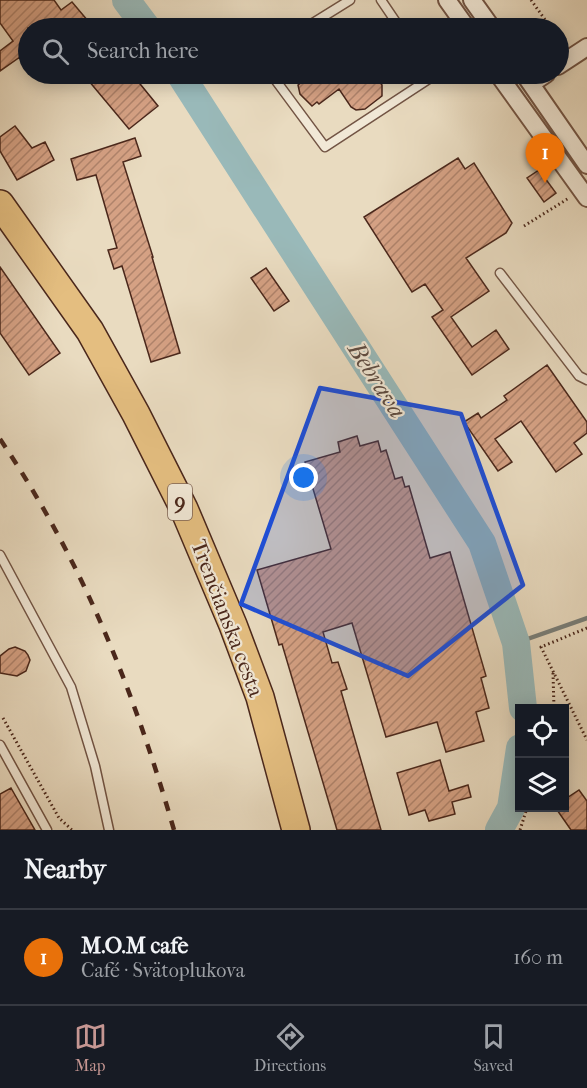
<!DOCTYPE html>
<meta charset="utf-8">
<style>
:root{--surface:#171b24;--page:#242831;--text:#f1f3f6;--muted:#9ea1a6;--line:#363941;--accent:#c59692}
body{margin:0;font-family:"IM FELL French Canon",serif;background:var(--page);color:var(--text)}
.controls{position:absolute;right:18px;bottom:18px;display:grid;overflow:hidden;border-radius:0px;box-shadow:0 3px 15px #0003}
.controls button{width:54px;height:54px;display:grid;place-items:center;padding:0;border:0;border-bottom:2px solid var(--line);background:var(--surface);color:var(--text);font:30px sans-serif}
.you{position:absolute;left:304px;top:478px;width:21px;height:21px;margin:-15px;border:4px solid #fff;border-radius:50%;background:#1a73e8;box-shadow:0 0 0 9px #1a73e833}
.badge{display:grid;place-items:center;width:39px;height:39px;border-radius:50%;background:var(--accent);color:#fff;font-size:20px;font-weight:700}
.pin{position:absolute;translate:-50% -50px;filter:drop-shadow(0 2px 3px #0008)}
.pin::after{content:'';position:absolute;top:32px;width:21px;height:18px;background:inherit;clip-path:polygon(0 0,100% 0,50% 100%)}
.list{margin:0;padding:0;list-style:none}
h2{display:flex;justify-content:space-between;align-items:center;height:78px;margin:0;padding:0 24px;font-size:26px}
h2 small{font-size:20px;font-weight:400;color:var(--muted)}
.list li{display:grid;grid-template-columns:39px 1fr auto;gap:18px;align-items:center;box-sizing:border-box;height:96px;padding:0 24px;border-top:2px solid var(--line)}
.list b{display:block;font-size:22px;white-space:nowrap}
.list p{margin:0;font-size:20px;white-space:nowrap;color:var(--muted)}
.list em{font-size:20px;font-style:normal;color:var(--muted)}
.icon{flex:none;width:33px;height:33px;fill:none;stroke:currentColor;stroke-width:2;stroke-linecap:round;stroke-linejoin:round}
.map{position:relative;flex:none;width:587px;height:830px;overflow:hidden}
.search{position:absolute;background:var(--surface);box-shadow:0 3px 15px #0003;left:18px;right:18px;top:18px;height:66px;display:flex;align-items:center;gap:15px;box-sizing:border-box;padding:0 21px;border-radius:33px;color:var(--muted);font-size:22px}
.sheet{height:174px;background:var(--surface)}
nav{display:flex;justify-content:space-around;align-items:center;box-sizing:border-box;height:84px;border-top:2px solid var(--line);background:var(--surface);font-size:16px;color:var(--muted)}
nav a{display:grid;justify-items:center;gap:3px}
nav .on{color:var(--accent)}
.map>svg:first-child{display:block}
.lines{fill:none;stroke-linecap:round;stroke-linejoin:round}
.stream{stroke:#797f7a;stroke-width:4.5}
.river{stroke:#99b9b9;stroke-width:28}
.building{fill:url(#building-hatch);stroke:#4a271b;stroke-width:1.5}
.lane-casing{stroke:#725444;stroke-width:11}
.street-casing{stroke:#725444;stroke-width:20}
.primary-casing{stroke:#4a271b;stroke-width:30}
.path{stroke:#4a271b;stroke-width:3;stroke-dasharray:1.5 3;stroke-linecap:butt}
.lane{stroke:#f1e8d6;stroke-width:8}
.street{stroke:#f1e8d6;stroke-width:16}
.primary{stroke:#e4be80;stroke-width:27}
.rail{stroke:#4a271b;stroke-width:4.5;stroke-dasharray:10 10;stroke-linecap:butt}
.marked{fill:#1d4ed8;fill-opacity:0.2;stroke:#1d4ed8;stroke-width:4.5;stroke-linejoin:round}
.labels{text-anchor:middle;stroke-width:4.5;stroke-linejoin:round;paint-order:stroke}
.shield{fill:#f1e8d6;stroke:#7c6153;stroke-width:1.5}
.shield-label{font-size:21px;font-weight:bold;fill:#4a271b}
.street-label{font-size:22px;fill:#4a271b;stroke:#f1e8d6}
.water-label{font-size:24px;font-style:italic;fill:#5e4c42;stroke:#f1e8d6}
</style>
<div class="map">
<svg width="587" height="830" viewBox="0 0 587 830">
<defs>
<pattern id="building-hatch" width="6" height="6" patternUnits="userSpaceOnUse" patternTransform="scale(1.5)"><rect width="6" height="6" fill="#d5a184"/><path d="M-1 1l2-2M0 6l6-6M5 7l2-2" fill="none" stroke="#af836b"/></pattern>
</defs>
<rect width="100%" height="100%" fill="#e9dbc0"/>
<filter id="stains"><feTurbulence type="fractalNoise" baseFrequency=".00333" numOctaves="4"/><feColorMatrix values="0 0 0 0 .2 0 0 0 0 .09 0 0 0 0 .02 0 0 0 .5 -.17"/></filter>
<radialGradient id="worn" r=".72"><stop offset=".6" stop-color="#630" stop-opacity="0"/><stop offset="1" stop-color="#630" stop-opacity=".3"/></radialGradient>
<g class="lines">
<path class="stream" d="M516 643 587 618"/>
<path class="river" d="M126 0 147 28
M180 74 482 543 516 643 523 708
M499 830 511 808 520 748"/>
</g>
<path class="building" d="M0 0H54L61 10 72 2 94 28H28V69L20 57 0 71V51L13 41 0 23Z
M83 74H132L158 106 129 129Z
M310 74H374L382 85V96L365 109 356 110 351 107 339 89 319 104 317 102 312 106 300 94 298 85 303 81 302 79Z
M15 126 32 148 45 142 54 160 17 180 0 151V137Z
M135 138 141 156 123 162 153 257H152L180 353 151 362 122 266 114 269 108 250 117 248 96 175 77 180 71 159Z
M458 158 465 169 474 163 512 223 506 233 466 258 489 291 451 317 472 347 496 330 509 349 472 375 432 317 443 310 425 284 412 292 364 217Z
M539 170 556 193 544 202 527 178Z
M0 267 60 353 29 375 0 333Z
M266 268 289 301 274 311 251 278Z
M547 365 587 422V433L574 443 582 454 556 472 521 421 495 439 512 462 498 471 464 422 478 413 481 418 507 400 504 396Z
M357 436 360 446 378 441 381 452 386 450 395 479 402 477 405 487 409 486 430 558 450 552 486 676 481 678 489 708 476 712 484 741 446 752 437 722 386 737 352 623 323 632 332 663 338 662 347 689 341 691 381 830H337L282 644 279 645 257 570 331 549 305 462 340 452 338 442Z
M15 647 25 651 28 655 30 660 26 671 17 676 0 673V656L9 649Z
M440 760 449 791 468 785 471 797 452 802 455 814 429 821 425 810 409 815 397 773Z
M11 788 35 830H0V794Z
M579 790 587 801V830H571L555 807H564V800Z"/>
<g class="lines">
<defs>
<path id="lane" d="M381 0 400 28
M305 28 350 0
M271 74 325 147 432 77 445 74
M500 273 579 376 587 380
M0 555 71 687 95 766 109 830
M0 745 47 830"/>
<path id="street" d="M447 0 467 28
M472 0 492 28
M558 66 587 47
M498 74 587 198
M524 74 587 165
M531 84 546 74"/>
<path id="primary" d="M0 204 90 331 136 414 184 509 233 625 260 697 296 830"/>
</defs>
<use href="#lane" class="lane-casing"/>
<use href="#street" class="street-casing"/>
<use href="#primary" class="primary-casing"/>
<path class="path" d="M531 0 551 28
M558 39 563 46
M524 226 569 198
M587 628 541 647 587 740
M553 673 554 708
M3 718 59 818 72 830
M520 830 527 808"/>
<use href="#lane" class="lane"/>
<use href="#street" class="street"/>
<use href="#primary" class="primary"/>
<path class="rail" d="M0 439C83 562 133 688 174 830"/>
</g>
<path class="marked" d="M320 388 461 414 523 585 408 676 241 604Z"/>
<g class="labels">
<rect class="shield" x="168" y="484" width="24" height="36" rx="4.5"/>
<g class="shield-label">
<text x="180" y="509">9</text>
</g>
<g class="street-label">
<text transform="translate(228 618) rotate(69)" y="8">Trenčianska cesta</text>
</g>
<g class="water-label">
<text transform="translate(377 380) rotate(57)" y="8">Bebrava</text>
</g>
</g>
<rect width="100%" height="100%" filter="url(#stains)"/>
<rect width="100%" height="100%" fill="url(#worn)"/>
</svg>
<div class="controls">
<button><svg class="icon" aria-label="locate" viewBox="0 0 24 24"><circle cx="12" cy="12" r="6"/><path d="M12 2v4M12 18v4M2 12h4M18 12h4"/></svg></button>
<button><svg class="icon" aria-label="layers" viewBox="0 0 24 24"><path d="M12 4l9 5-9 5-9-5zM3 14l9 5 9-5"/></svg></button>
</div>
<div class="you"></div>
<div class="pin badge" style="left:545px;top:183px;background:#e8710a">1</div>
<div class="search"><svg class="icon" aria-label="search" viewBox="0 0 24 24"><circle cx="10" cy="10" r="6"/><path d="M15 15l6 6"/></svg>Search here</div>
</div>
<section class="sheet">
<h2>Nearby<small></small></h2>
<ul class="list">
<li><span class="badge" style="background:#e8710a">1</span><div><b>M.O.M cafe</b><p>Café · Svätoplukova</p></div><em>160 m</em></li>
</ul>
</section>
<nav>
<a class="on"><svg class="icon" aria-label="map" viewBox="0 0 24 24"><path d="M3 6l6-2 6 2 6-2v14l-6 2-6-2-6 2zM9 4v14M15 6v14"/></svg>Map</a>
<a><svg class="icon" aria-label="directions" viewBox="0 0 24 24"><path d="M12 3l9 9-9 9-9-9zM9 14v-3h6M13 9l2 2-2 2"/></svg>Directions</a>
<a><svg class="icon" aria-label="saved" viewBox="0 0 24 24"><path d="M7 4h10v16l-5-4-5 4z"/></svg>Saved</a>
</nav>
